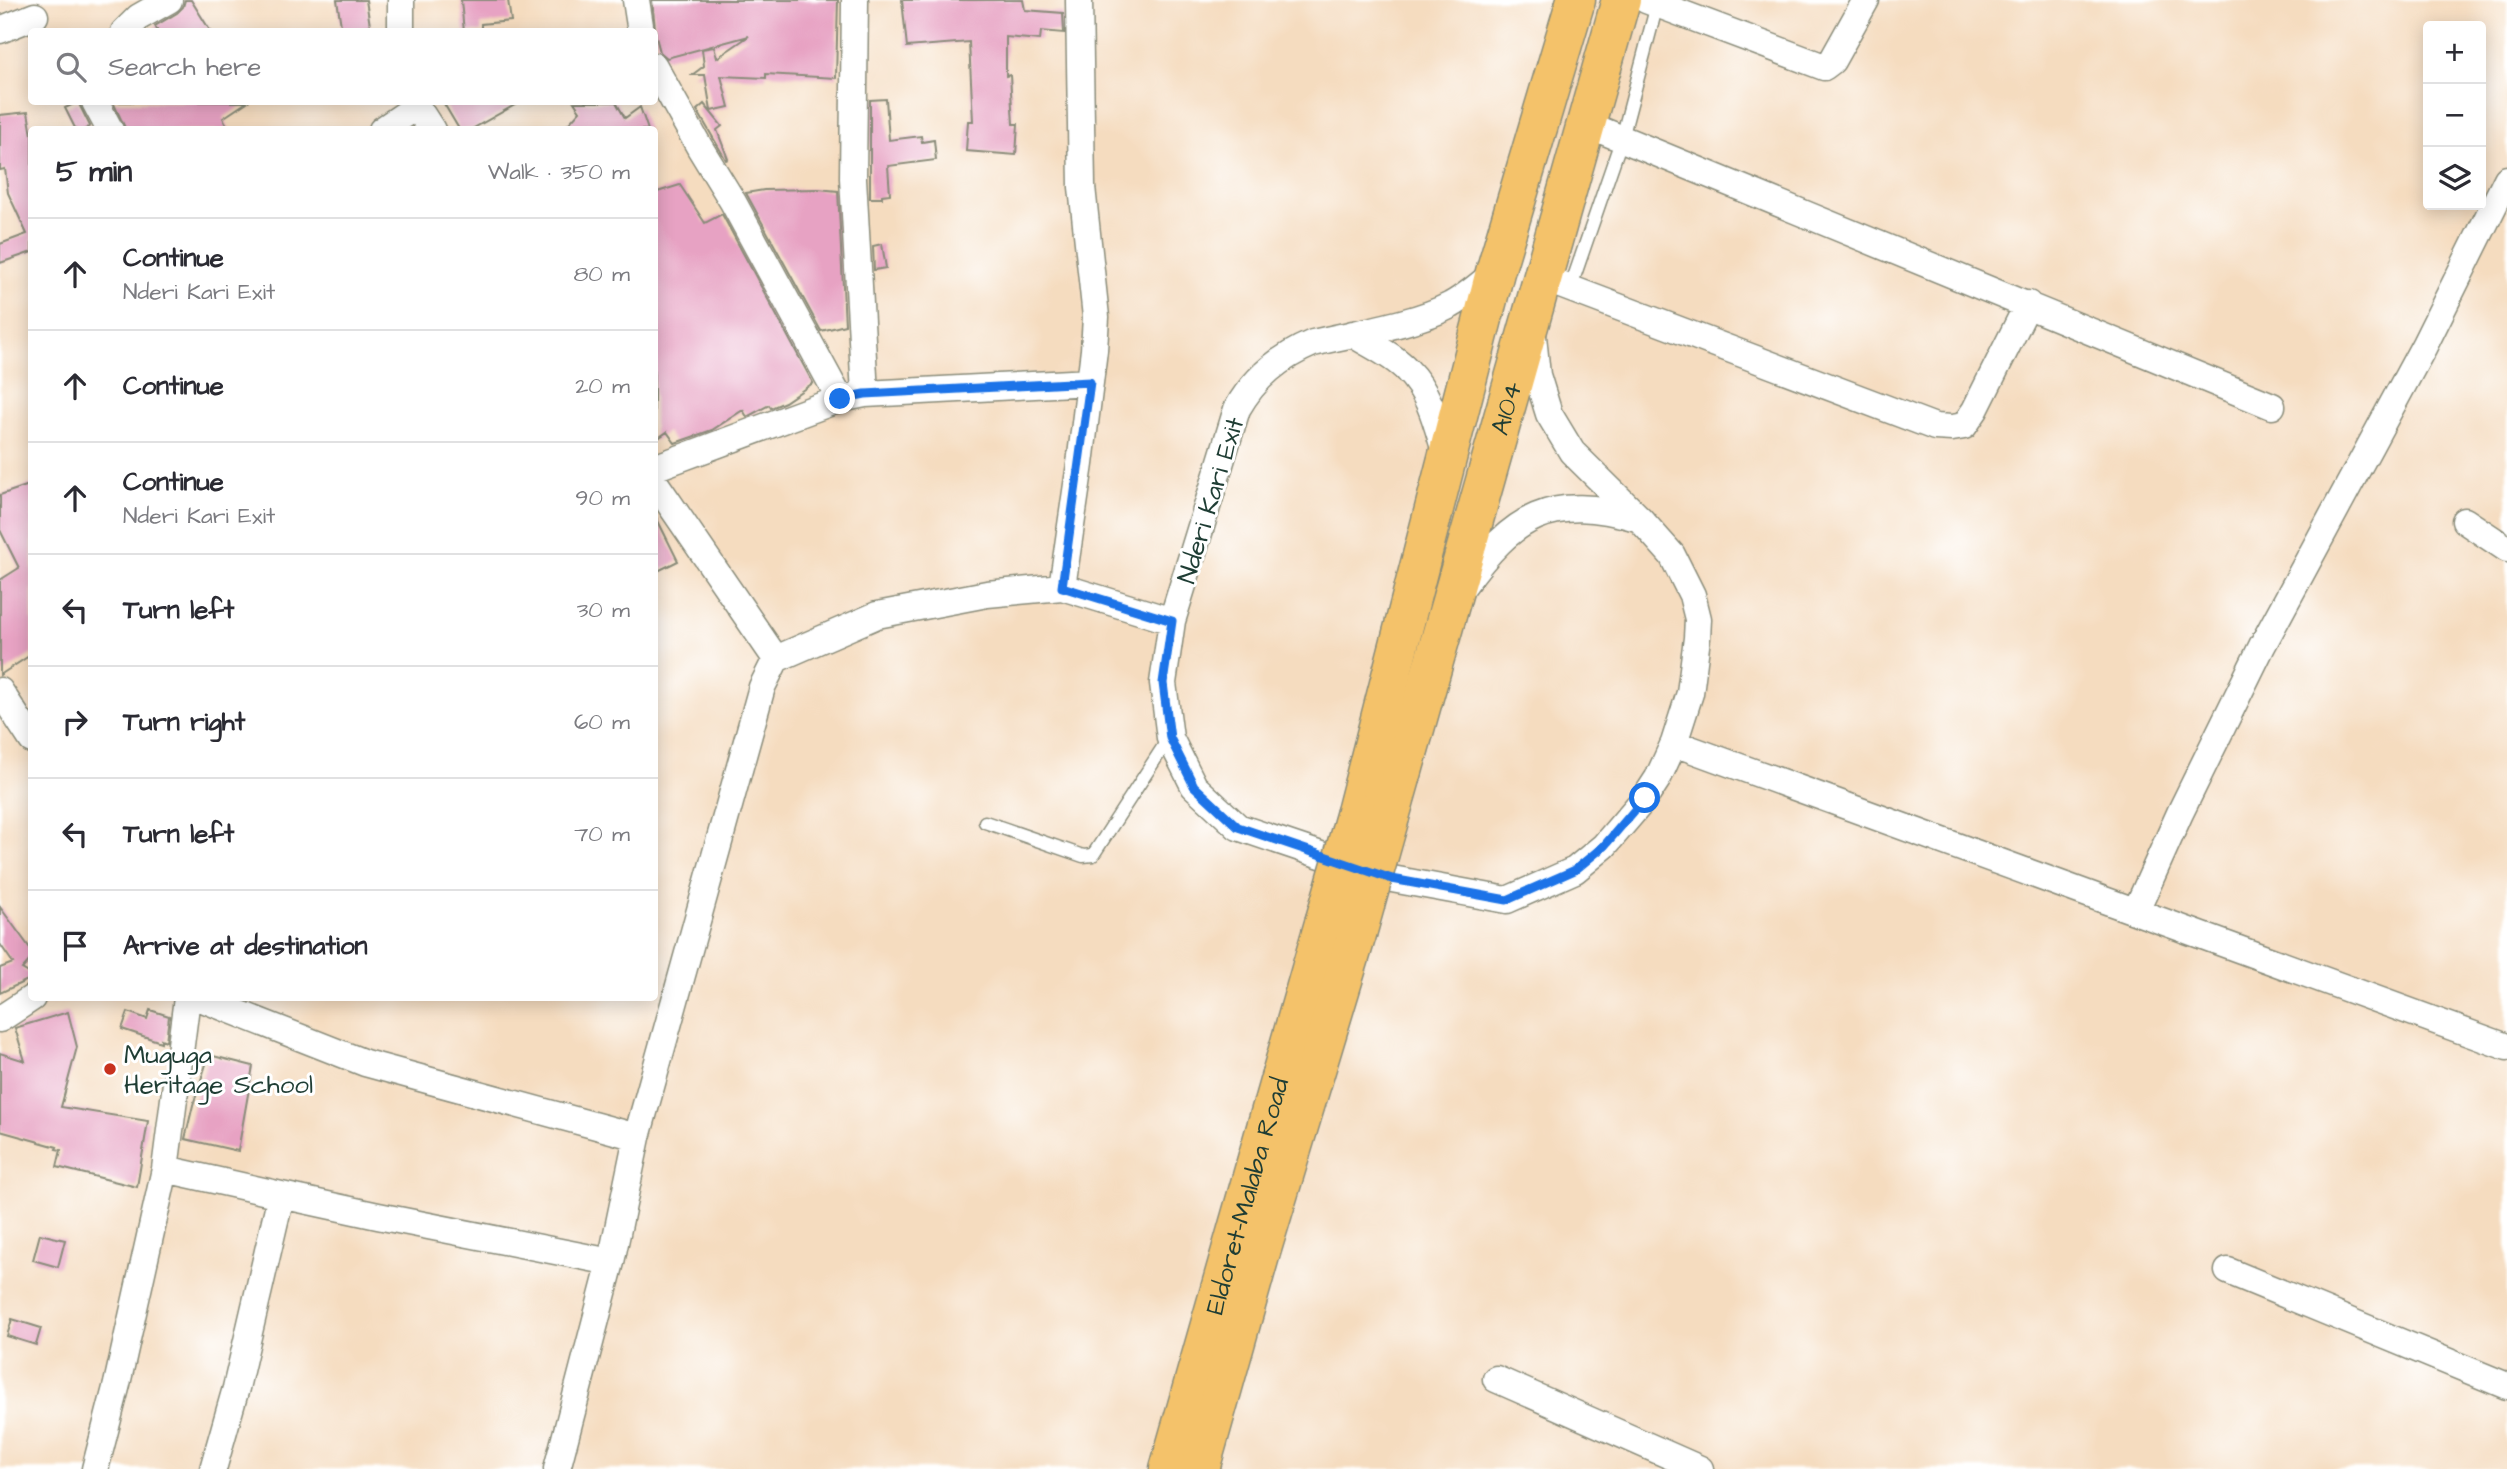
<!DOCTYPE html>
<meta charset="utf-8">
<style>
:root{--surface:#fff;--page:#f2f2f3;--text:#2b2b33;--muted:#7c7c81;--line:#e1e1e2}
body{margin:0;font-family:"Architects Daughter",sans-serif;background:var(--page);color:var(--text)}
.controls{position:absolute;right:21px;top:21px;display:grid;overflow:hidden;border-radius:7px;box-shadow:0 4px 18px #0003}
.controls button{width:63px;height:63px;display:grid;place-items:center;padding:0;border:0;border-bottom:2px solid var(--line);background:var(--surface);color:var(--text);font:35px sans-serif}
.stop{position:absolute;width:21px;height:21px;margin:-16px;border:5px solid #1a73e8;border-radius:50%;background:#fff}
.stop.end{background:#1a73e8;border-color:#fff;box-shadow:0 2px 7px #0008}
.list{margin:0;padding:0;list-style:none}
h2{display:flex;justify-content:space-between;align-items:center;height:91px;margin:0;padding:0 28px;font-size:30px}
h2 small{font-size:23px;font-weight:400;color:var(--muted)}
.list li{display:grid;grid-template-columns:46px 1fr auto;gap:21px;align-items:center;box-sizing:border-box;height:112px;padding:0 28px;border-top:2px solid var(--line)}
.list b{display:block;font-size:26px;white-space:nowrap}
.list p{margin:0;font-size:23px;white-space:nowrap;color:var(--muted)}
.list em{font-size:23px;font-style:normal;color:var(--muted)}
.icon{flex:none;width:38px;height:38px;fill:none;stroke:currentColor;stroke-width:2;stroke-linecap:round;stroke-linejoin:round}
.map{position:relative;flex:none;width:2507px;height:1469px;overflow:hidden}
.search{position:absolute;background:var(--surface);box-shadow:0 4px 18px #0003;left:28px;top:28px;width:630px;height:77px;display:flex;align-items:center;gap:18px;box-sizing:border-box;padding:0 24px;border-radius:7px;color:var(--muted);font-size:26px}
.panel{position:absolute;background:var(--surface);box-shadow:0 4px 18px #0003;left:28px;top:126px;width:630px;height:875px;border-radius:7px}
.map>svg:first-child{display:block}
.building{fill:#e7a2c3}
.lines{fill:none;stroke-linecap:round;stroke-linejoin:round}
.service-casing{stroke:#8a8c7a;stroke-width:15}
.minor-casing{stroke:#8a8c7a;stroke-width:29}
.trunk-casing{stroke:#8a8c7a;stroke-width:41}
.service{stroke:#fff;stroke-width:12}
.minor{stroke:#fff;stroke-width:26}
.trunk{stroke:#f4c26a;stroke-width:38}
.trunk-bridge-casing{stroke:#8a8c7a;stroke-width:41;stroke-linecap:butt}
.trunk-bridge{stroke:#f4c26a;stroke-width:38}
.route{stroke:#1a73e8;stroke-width:9}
.poi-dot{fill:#c8321e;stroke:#fff;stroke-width:2.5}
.labels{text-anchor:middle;stroke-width:6;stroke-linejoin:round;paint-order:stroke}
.street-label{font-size:26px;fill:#1f3d34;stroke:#fff}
.poi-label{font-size:26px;fill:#1f3d34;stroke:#fff;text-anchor:start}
</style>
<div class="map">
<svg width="2507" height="1469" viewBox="0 0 2507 1469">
<rect width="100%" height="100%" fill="#fff"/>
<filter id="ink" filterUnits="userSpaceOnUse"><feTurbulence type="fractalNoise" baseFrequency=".0143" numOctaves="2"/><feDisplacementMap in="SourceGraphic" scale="14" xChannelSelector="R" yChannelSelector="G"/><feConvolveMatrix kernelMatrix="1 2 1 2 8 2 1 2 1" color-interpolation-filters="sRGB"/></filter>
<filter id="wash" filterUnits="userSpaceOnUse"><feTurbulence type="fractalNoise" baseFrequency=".00686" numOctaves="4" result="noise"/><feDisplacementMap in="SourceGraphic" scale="28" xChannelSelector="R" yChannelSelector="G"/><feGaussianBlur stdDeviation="1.57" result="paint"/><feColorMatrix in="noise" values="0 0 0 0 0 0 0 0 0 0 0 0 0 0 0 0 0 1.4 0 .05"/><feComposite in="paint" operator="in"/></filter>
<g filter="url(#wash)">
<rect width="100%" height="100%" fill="#f5dcbf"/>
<g id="blocks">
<path class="building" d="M185 0H191L211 32H158L155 26 177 13 183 7Z
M337 0H366L371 32H342Z
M461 0H508L511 21 481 24V32H464Z
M652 0H838L836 78 766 74V78L721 76 729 107 711 111 705 75H692L704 66 702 49 714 47 717 58 749 36 667 58 660 52 656 37Z
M902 0H1023L1025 10 1063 13 1064 33 1041 31 1040 40 1006 37V76L1010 75 1013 124H1018L1016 155 966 151 968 121H973L969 42 907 47Z
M886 99 889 140 921 136 922 142 934 140 936 160 888 166 890 194 882 195V198H870V100Z
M78 102 90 126 84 130H76L65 108Z
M113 102H247L223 118 230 130H126Z
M443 102H520L472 129H459Z
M574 102H616L625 118 640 107 648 130H563L580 111Z
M704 104 722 126 717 130 728 159 726 160 697 110Z
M28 112 32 135V252L0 263V244L27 234 8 193 5 169 0 170V115Z
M680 185 705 223 722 214 813 383 785 402 771 408 769 405 747 417 743 410 712 430 675 443 667 432 654 441V193Z
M818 189 838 191 845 325 821 331 746 193 764 190Z
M882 244 886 268 874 270 873 246Z
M32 484V654L0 675V580L19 568 0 530V495Z
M654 513 678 561 654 573Z
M0 907 32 951V958L22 969 32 975V978L0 993V968L13 963 0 944Z
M150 1010 169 1016 166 1041 161 1039V1042L122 1029 128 1012 147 1019Z
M68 1012 77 1047 61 1107 148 1121 137 1187 57 1167 61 1150 56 1149 57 1147 0 1131V1053L25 1061 15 1028Z
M209 1055 253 1066 238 1151 185 1139 193 1105Z
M40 1234 65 1240 58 1267 33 1260Z
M12 1319 41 1328 36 1345 7 1336Z"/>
</g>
</g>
<g filter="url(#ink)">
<use href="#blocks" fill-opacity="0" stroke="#8a8c7a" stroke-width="2"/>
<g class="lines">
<defs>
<path id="service" d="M1570 289 1622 138 1658 1
M985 822 1083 856 1093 855 1169 738"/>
<path id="minor" d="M636 0 641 32
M855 0 853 178 865 394
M1646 0 1824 67 1832 61 1866 0
M0 30 35 16
M124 32 139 17 169 0
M401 32V0
M654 66 700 148 733 202 840 399
M95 102 110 130
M414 102 432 130
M1586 124 2272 406
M382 130 416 107
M1495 272C1481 284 1467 296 1451 305 1415 324 1354 333 1313 343 1280 357 1255 377 1237 409L1172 621 1163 683 1170 738 1194 786 1238 827 1392 879 1507 900 1575 870 1604 846 1645 798 1658 778 1674 743 1690 693 1697 638 1698 619 1692 595 1672 555 1639 518 1572 452 1549 414 1537 375 1533 336
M1542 278 1935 427 1952 428 1964 426 1975 410 2028 304
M1353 334C1370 345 1393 355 1407 370 1431 394 1437 426 1447 458
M654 468 840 399 865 394 1090 382
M654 481 776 659
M2465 521 2507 549
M1463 586C1513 516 1551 493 1637 518
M1062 587 1080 464 1094 350 1096 317 1082 187 1079 0
M0 691 32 740
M1674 743 2507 1047
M2136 911 2180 813 2262 646 2424 346 2507 179
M200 998 365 1063 637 1137
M0 1019 32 998
M165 1169 281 1195
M2228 1271 2507 1386
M1496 1379 1700 1469
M95 1469 117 1384 165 1169 187 998
M213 1469 236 1388 281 1195 378 1216 611 1262
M557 1469 611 1262 637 1137 762 687 776 659 877 615 987 594 1062 587 1172 621"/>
<g id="trunk">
<path d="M1356 812 1495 272 1576 0"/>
<path id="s1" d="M1390 817 1621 0"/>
<path id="s2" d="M1169 1469 1324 923"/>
<path d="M1200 1469 1261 1252 1357 934"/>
</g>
</defs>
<use href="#service" class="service-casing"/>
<use href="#minor" class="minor-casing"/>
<use href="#trunk" class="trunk-casing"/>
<use href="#service" class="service"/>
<use href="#minor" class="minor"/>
<use href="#trunk" class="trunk"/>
<defs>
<path id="trunk-bridge" d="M1324 923 1356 812
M1357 934 1390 817"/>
</defs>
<use href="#trunk-bridge" class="trunk-bridge-casing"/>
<use href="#trunk-bridge" class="trunk-bridge"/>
</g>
</g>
<g class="lines" filter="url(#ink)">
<path class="route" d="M840 399 865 394 1090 382 1062 587 1172 621 1163 683 1170 738 1194 786 1238 827 1392 879 1507 900 1575 870 1604 846 1645 798"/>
</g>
<circle class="poi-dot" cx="110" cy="1069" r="7"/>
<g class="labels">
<g class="street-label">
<text dy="9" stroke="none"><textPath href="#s1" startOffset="425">A104</textPath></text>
<text transform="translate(1210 500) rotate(-73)" y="9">Nderi Kari Exit</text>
<text dy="9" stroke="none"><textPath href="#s2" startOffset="284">Eldoret-Malaba Road</textPath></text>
</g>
<g class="poi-label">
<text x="124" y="1063">Muguga<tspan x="124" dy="30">Heritage School</tspan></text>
</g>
</g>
</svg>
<div class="controls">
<button>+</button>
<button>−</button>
<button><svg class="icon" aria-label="layers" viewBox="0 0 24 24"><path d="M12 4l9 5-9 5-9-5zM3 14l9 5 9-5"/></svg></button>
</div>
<div class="stop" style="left:1645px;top:798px"></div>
<div class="stop end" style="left:840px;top:399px"></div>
<div class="search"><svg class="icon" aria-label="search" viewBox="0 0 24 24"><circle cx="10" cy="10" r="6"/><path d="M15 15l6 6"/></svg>Search here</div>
<section class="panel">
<h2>5 min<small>Walk · 350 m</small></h2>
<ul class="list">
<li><svg class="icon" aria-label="ahead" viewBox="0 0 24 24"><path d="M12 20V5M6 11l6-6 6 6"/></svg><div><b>Continue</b><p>Nderi Kari Exit</p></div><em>80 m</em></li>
<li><svg class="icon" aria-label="ahead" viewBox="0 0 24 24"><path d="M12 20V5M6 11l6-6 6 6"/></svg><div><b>Continue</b></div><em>20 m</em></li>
<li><svg class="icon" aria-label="ahead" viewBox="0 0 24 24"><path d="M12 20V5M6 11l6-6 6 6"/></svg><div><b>Continue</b><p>Nderi Kari Exit</p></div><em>90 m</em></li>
<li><svg class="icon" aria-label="left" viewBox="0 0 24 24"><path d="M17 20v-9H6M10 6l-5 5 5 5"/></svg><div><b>Turn left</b></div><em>30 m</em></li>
<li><svg class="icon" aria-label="right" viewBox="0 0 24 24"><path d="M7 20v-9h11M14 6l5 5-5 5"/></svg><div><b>Turn right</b></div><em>60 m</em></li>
<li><svg class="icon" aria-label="left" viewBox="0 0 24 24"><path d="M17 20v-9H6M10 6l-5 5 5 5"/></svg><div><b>Turn left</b></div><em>70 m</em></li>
<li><svg class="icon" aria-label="arrive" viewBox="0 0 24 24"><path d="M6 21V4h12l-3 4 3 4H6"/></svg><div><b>Arrive at destination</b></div></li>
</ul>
</section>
</div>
